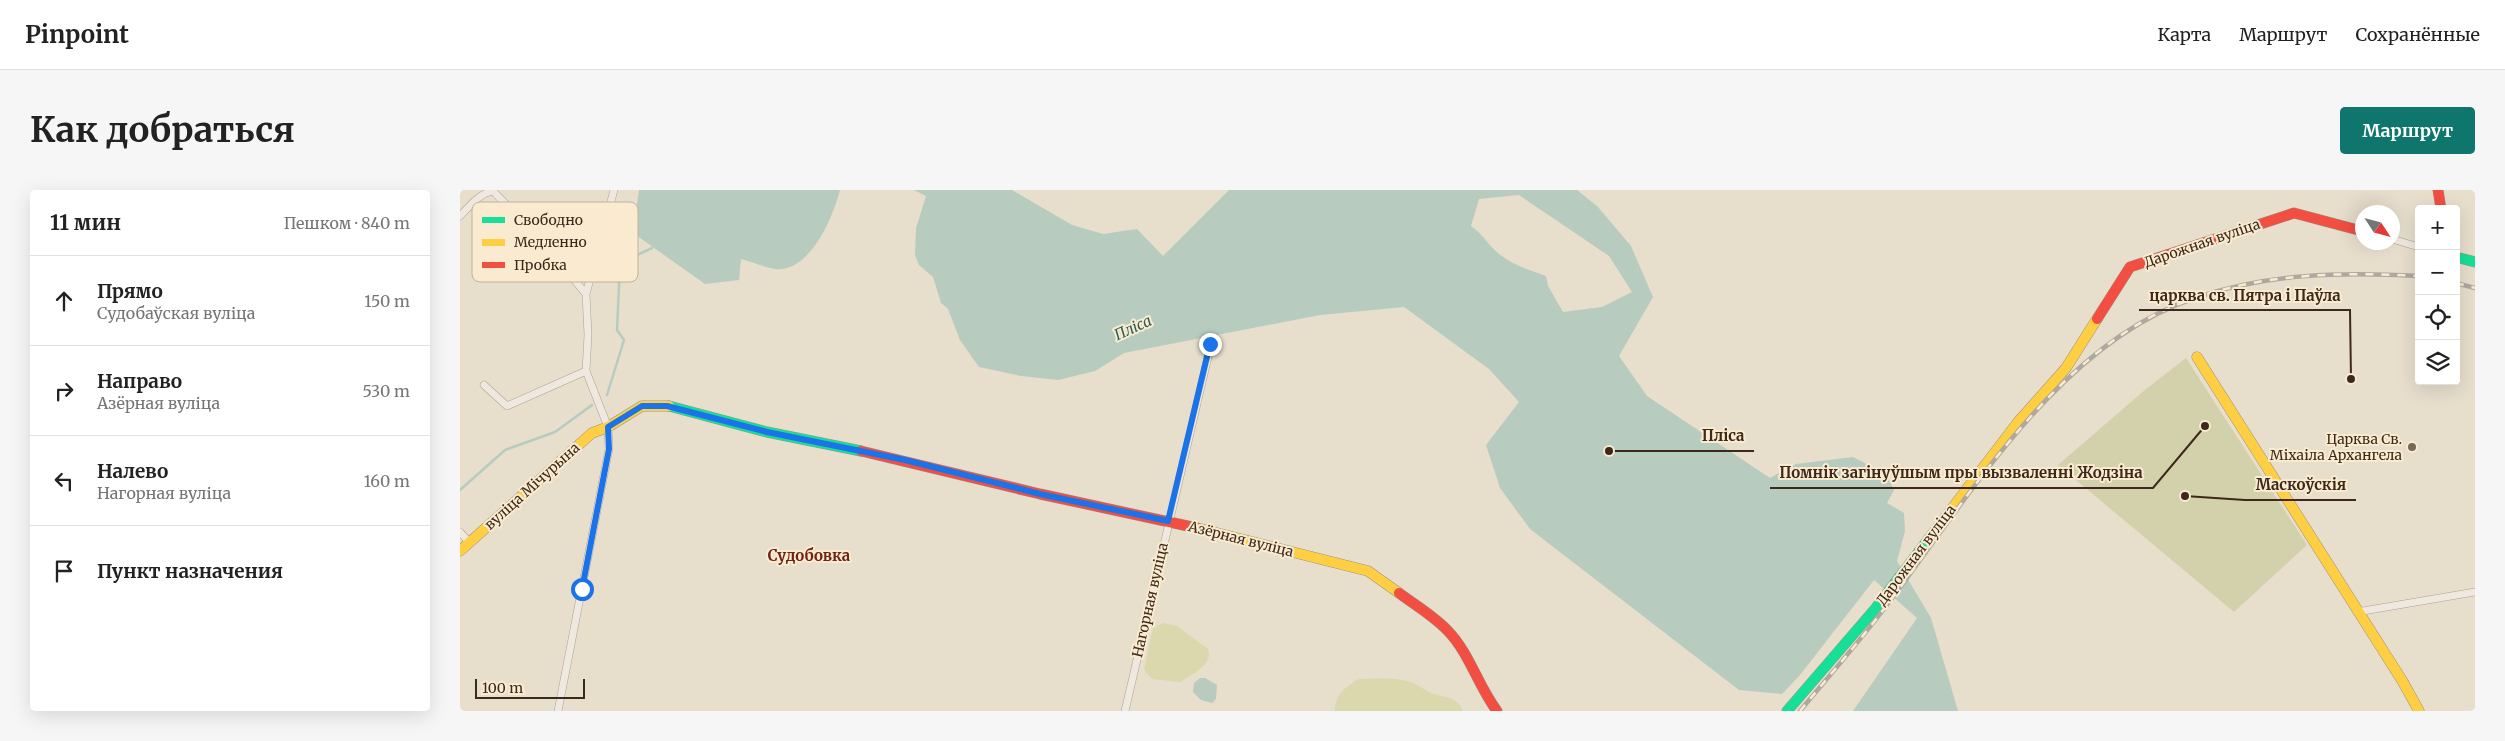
<!DOCTYPE html>
<html lang="ru">
<meta charset="utf-8">
<style>
:root{--surface:#fff;--page:#f6f6f6;--text:#222;--muted:#767676;--line:#e0e0e0;--accent:#0f766e}
body{margin:0;font-family:Merriweather,serif;background:var(--page);color:var(--text)}
.controls{position:absolute;right:15px;top:15px;display:grid;overflow:hidden;border-radius:5px;box-shadow:0 5px 20px #0002}
.controls button{width:45px;height:45px;display:grid;place-items:center;padding:0;border:0;border-bottom:1px solid var(--line);background:var(--surface);color:var(--text);font:25px sans-serif}
.compass{position:absolute;left:1895px;top:15px;width:45px;height:45px;border-radius:50%;background:var(--surface);box-shadow:0 5px 20px #0002;rotate:126deg}
.scale{position:absolute;left:15px;bottom:12px;width:110px;box-sizing:border-box;padding-left:5px;border:2px solid #3c291b;border-top:0;font-size:14px;line-height:18px;white-space:nowrap;color:#3c291b;-webkit-text-stroke:4px #faebd0;paint-order:stroke}
.stop{position:absolute;width:15px;height:15px;margin:-11px;border:4px solid #1a73e8;border-radius:50%;background:#fff}
.stop.end{background:#1a73e8;border-color:#fff;box-shadow:0 1px 5px #0008}
.list{margin:0;padding:0;list-style:none}
h2{display:flex;justify-content:space-between;align-items:center;height:65px;margin:0;padding:0 20px;font-size:21px}
h2 small{font-size:16px;font-weight:400;color:var(--muted)}
.list li{display:grid;grid-template-columns:32px 1fr auto;gap:15px;align-items:center;box-sizing:border-box;height:90px;padding:0 20px;border-top:1px solid var(--line)}
.list b{display:block;font-size:19px;white-space:nowrap}
.list p{margin:0;font-size:16px;white-space:nowrap;color:var(--muted)}
.list em{font-size:16px;font-style:normal;color:var(--muted)}
.icon{flex:none;width:28px;height:28px;fill:none;stroke:currentColor;stroke-width:2;stroke-linecap:round;stroke-linejoin:round}
.map{position:relative;flex:none;width:2015px;height:521px;overflow:hidden;border-radius:5px}
header{display:flex;align-items:center;gap:30px;box-sizing:border-box;height:70px;padding:0 25px;background:var(--surface);border-bottom:1px solid var(--line)}
header strong{font-size:24px}
nav{display:flex;gap:28px;margin-inline-start:auto;font-size:18px}
.intro{display:flex;align-items:center;justify-content:space-between;box-sizing:border-box;height:120px;padding:0 30px}
h1{margin:0;font-size:35px}
.button{padding:12px 22px;border-radius:5px;background:var(--accent);color:#fff;font-size:18px;font-weight:700}
main{display:flex;gap:30px;padding:0 30px}
aside{flex:1;background:var(--surface);border-radius:5px;box-shadow:0 5px 20px #0002}
.map>svg:first-child{display:block}
.green{fill:#dad8ac}
.cemetery{fill:#d3d1ac}
.water{fill:#b7ccbf;fill-rule:evenodd}
.lines{fill:none;stroke-linecap:round;stroke-linejoin:round}
.stream{stroke:#b7ccbf;stroke-width:2.5}
.street-casing{stroke:#aca295;stroke-width:8}
.fast-casing{stroke:#9c9284;stroke-width:11}
.slow-casing{stroke:#9c9284;stroke-width:11}
.jam-casing{stroke:#9c9284;stroke-width:11}
.street{stroke:#efe8de;stroke-width:7}
.fast{stroke:#16e098;stroke-width:10}
.slow{stroke:#ffcf43;stroke-width:10}
.jam{stroke:#f24e42;stroke-width:10}
.rail-casing{stroke:#aea89e;stroke-width:4.5}
.rail{stroke:#faebd0;stroke-width:2.5;stroke-dasharray:8;stroke-linecap:butt}
.route{stroke:#1a73e8;stroke-width:6}
.poi-dot{fill:#786859;stroke:#faebd0;stroke-width:2}
.labels{text-anchor:middle;stroke-width:4;stroke-linejoin:round;paint-order:stroke}
.street-label{font-size:14px;fill:#3c291b;stroke:#faebd0}
.poi-label{font-size:14px;fill:#3c291b;stroke:#faebd0;text-anchor:end}
.water-label{font-size:15px;font-style:italic;fill:#295e57;stroke:#faebd0}
.neighbourhood-label{font-size:15px;font-weight:bold;fill:#6e2316;stroke:#faebd0}
.key{fill:#faebd0;stroke:#c1b19a;stroke-width:1}
.key-label{font-size:14px;fill:#3c291b}
.leader{fill:none;stroke:#3c291b;stroke-width:2}
.callout-dot{fill:#3c291b;stroke:#faebd0;stroke-width:2}
.callout-label{font-size:15px;text-anchor:middle;font-weight:bold;fill:#3c291b;stroke:#faebd0;stroke-width:4;stroke-linejoin:round;paint-order:stroke}
</style>
<header>
<strong>Pinpoint</strong>
<nav><a>Карта</a><a>Маршрут</a><a>Сохранённые</a></nav>
</header>
<div class="intro"><h1>Как добраться</h1><a class="button">Маршрут</a></div>
<main>
<aside>
<h2>11 мин<small>Пешком · 840 m</small></h2>
<ul class="list">
<li><svg class="icon" aria-label="ahead" viewBox="0 0 24 24"><path d="M12 20V5M6 11l6-6 6 6"/></svg><div><b>Прямо</b><p>Судобаўская вуліца</p></div><em>150 m</em></li>
<li><svg class="icon" aria-label="right" viewBox="0 0 24 24"><path d="M7 20v-9h11M14 6l5 5-5 5"/></svg><div><b>Направо</b><p>Азёрная вуліца</p></div><em>530 m</em></li>
<li><svg class="icon" aria-label="left" viewBox="0 0 24 24"><path d="M17 20v-9H6M10 6l-5 5 5 5"/></svg><div><b>Налево</b><p>Нагорная вуліца</p></div><em>160 m</em></li>
<li><svg class="icon" aria-label="arrive" viewBox="0 0 24 24"><path d="M6 21V4h12l-3 4 3 4H6"/></svg><div><b>Пункт назначения</b></div></li>
</ul>
</aside>
<div class="map">
<svg width="2015" height="521" viewBox="0 0 2015 521">
<rect width="100%" height="100%" fill="#e7decc"/>
<path class="green" d="M703 433 717 436 748 459C754 474 731 485 720 492L692 489 684 480 693 438Z
M899 489C916 489 934 487 950 492 957 494 964 500 971 503 983 508 998 506 1003 521H875C874 505 887 496 899 489Z"/>
<path class="cemetery" d="M1726 168 1847 355 1774 422 1598 275 1686 199Z"/>
<path class="water" d="M179 0H380C373 27 350 83 315 79 304 77 292 72 281 69L279 90 245 94 173 43Z
M454 0H552L612 35 643 44 677 39 703 66 769 0H1117L1138 17 1171 56 1193 107 1159 166 1187 206 1310 288 1336 274 1393 267 1426 284 1434 300 1427 313 1444 323 1445 341 1437 371 1471 428 1498 521H1393L1457 428 1414 390 1340 485 1322 504 1279 500 1070 339 1040 298 1026 255 1059 212 1029 179 944 117 860 125 664 163 635 181 598 190 561 186 519 177 500 150 488 119 481 113 473 87 459 75 455 65 456 38 466 6ZM1059 5 1149 66 1172 102 1142 117 1103 122 1088 96 1086 86C1069 80 1053 75 1039 64 1029 56 1023 44 1011 36L1019 9Z
M740 488H745L757 495 756 509 752 513 741 510 733 502 734 493Z"/>
<g class="lines">
<path class="stream" d="M147 205 164 150 157 140 160 73 192 58
M0 300 45 260 95 242 132 215"/>
<defs>
<path id="street" d="M0 26C8 18 22 0 34 2L87 57 126 104
M1932 49 1959 57
M24 195 47 216 126 181
M0 342 9 352
M1897 422 2015 402
M98 521 149 259 148 237 126 181 128 145 126 104 154 0
M665 521 751 154"/>
<path id="fast" d="M1996 67 2015 72
M209 216 307 242 401 261
M1327 521 1415 419 1490 321"/>
<path id="slow" d="M1737 167 1943 492 1959 521
M1490 321 1558 232 1606 178 1637 129
M737 338 908 381 939 403
M0 361 132 243 148 237 182 216H209"/>
<path id="jam" d="M1978 0 1981 19
M1637 129 1670 77 1834 23 1902 41
M401 261 580 304 737 338
M939 403C955 415 974 426 988 441 1010 464 1018 496 1037 521"/>
</defs>
<use href="#street" class="street-casing"/>
<use href="#fast" class="fast-casing"/>
<use href="#slow" class="slow-casing"/>
<use href="#jam" class="jam-casing"/>
<use href="#street" class="street"/>
<use href="#fast" class="fast"/>
<use href="#slow" class="slow"/>
<use href="#jam" class="jam"/>
<defs>
<path id="rail" d="M1996 93 2015 98
M1340 521C1369 486 1400 451 1427 415 1510 306 1599 153 1735 108 1808 83 1882 82 1959 86"/>
</defs>
<use href="#rail" class="rail-casing"/>
<use href="#rail" class="rail"/>
</g>
<g class="lines">
<path class="route" d="M122 399 149 259 148 237 182 216H207L307 242 445 270 580 304 708 331 750 154"/>
</g>
<circle class="poi-dot" cx="1952" cy="257" r="5"/>
<g class="labels">
<g class="street-label">
<text transform="translate(1742 53) rotate(-19)" y="5">Дарожная вуліца</text>
<text transform="translate(72 296) rotate(-42)" y="5">вуліца Мічурына</text>
<text transform="translate(781 349) rotate(14)" y="5">Азёрная вуліца</text>
<text transform="translate(1456 365) rotate(-53)" y="5">Дарожная вуліца</text>
<text transform="translate(690 410) rotate(-77)" y="5">Нагорная вуліца</text>
</g>
<g class="poi-label">
<text x="1942" y="254">Царква Св.<tspan x="1942" dy="16">Міхаіла Архангела</tspan></text>
</g>
<g class="water-label">
<text transform="translate(673 138) rotate(-24)" y="5">Пліса</text>
</g>
<g class="neighbourhood-label">
<text x="349" y="371">Судобовка</text>
</g>
</g>
<rect x="12" y="12" width="166" height="80" rx="8" class="key"/>
<rect x="22" y="27" width="23" height="6" fill="#16e098"/>
<rect x="22" y="49" width="23" height="7" fill="#ffcf43"/>
<rect x="22" y="72" width="23" height="6" fill="#f24e42"/>
<g class="key-label">
<text x="54" y="35">Свободно</text>
<text x="54" y="57">Медленно</text>
<text x="54" y="80">Пробка</text>
</g>
<path class="leader" d="M1891 189L1890 120H1679M1149 261L1232 261H1294M1745 236L1693 298H1310M1725 306L1785 310H1896"/>
<g class="callout-dot">
<circle cx="1891" cy="189" r="5"/>
<circle cx="1149" cy="261" r="5"/>
<circle cx="1745" cy="236" r="5"/>
<circle cx="1725" cy="306" r="5"/>
</g>
<g class="callout-label">
<text x="1785" y="111">царква св. Пятра і Паўла</text>
<text x="1263" y="251">Пліса</text>
<text x="1501" y="288">Помнік загінуўшым пры вызваленні Жодзіна</text>
<text x="1841" y="300">Маскоўскія</text>
</g>
</svg>
<div class="controls">
<button>+</button>
<button>−</button>
<button><svg class="icon" aria-label="locate" viewBox="0 0 24 24"><circle cx="12" cy="12" r="6"/><path d="M12 2v4M12 18v4M2 12h4M18 12h4"/></svg></button>
<button><svg class="icon" aria-label="layers" viewBox="0 0 24 24"><path d="M12 4l9 5-9 5-9-5zM3 14l9 5 9-5"/></svg></button>
</div>
<svg class="compass" viewBox="-18 -18 36 36"><path d="M0-13l5 13h-10z" fill="#e53935"/><path d="M0 13l5-13h-10z" fill="#767676"/></svg>
<div class="scale">100 m</div>
<div class="stop" style="left:122px;top:399px"></div>
<div class="stop end" style="left:750px;top:154px"></div>
</div>
</main>
